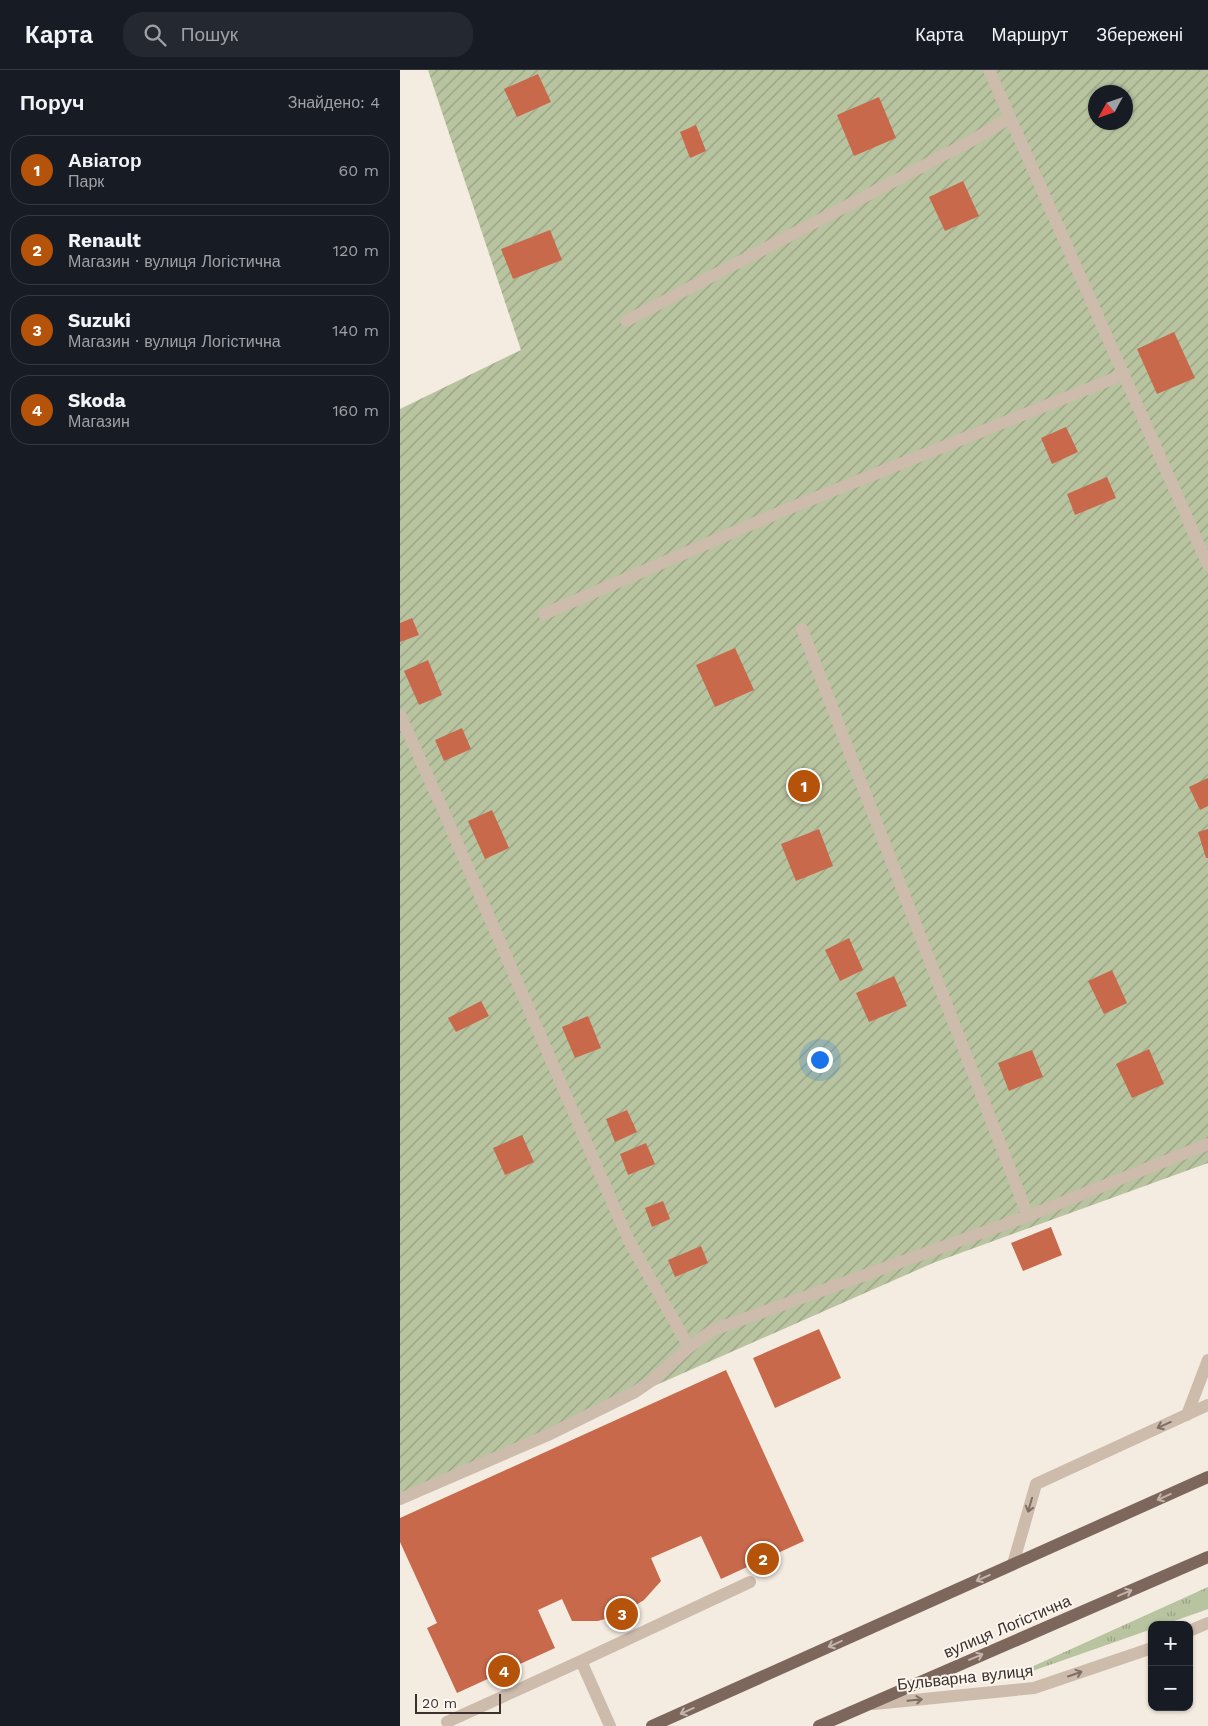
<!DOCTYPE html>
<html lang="uk">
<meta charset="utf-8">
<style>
:root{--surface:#171b24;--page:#242831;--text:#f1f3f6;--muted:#9ea1a6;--line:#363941;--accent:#b45309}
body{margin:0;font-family:"Work Sans",sans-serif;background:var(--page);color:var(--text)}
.controls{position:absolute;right:15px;bottom:15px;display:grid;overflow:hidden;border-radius:10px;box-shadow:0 1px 4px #0004}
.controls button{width:45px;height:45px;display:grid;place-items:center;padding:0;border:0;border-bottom:1px solid var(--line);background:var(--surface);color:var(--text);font:25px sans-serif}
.compass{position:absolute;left:688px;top:15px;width:45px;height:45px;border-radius:50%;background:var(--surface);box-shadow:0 1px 4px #0004;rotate:230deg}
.scale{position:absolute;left:15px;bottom:12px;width:86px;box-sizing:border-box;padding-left:5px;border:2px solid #3b302b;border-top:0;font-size:14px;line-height:18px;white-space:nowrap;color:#3b302b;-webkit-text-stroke:4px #fbf5ee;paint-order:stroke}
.you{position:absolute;left:419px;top:989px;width:18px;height:18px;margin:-12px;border:4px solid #fff;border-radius:50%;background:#1a73e8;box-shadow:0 0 0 8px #1a73e833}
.badge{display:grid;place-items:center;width:32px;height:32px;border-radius:50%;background:var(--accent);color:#fff;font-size:16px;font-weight:700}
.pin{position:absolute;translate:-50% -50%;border:2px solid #fff;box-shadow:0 1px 5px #0006}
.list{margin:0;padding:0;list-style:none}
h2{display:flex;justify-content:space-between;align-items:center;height:65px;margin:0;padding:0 20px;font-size:21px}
h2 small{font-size:16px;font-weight:400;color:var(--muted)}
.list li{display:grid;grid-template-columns:32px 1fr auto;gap:15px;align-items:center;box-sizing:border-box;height:70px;margin:0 10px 10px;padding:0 10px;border:1px solid var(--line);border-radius:20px}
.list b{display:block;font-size:19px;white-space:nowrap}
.list p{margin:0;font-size:16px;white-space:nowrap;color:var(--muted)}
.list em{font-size:16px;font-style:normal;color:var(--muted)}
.icon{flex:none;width:28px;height:28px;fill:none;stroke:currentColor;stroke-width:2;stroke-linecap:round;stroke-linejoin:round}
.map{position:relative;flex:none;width:808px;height:1656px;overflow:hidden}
header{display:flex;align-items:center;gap:30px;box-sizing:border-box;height:70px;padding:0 25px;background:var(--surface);border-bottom:1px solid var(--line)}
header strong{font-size:24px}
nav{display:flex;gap:28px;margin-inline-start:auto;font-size:18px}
.search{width:350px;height:45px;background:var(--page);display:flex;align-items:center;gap:12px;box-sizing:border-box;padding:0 18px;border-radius:20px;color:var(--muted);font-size:19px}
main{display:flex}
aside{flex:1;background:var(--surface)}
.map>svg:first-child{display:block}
.grass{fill:url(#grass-tufts)}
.garden{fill:url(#garden-furrows);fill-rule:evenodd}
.building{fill:#c8694b}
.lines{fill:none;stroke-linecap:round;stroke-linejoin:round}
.minor{stroke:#cdbbac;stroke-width:12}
.major{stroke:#7d675c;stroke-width:12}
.oneway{stroke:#7d6f65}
.oneway2{stroke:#c2b5ac}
.labels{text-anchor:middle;stroke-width:4;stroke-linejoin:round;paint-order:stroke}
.street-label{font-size:16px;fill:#3b302b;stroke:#fbf5ee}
</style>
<header>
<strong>Карта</strong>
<div class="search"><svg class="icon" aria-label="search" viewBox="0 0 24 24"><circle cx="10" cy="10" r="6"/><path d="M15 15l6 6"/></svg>Пошук</div>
<nav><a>Карта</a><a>Маршрут</a><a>Збережені</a></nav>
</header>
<main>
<aside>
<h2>Поруч<small>Знайдено: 4</small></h2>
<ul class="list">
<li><span class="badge">1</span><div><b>Авіатор</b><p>Парк</p></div><em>60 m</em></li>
<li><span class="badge">2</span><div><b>Renault</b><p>Магазин · вулиця Логістична</p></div><em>120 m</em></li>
<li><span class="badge">3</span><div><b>Suzuki</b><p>Магазин · вулиця Логістична</p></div><em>140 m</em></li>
<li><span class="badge">4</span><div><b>Skoda</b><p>Магазин</p></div><em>160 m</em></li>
</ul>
</aside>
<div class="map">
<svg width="808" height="1656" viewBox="0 0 808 1656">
<defs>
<pattern id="grass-tufts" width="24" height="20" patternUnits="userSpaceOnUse" patternTransform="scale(1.25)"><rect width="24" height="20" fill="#b8c4a0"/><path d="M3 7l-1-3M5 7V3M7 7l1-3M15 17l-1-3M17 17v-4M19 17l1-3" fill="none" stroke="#97a083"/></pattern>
<pattern id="garden-furrows" width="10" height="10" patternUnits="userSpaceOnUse" patternTransform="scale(1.25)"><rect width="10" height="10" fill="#b8c4a0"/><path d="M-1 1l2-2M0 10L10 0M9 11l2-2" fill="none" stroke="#97a083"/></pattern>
</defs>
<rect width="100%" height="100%" fill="#f4ebe1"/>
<path class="grass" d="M808 1517V1539L763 1555H752V1559L615 1607 614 1605Z"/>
<path class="garden" d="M28 0H808V1093L533 1193 0 1428V339L121 280ZM696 22H726V52H696Z"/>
<path class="building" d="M138 4 151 32 117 47 104 19Z
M479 27 496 68 454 86 437 45Z
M296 55 306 81 290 88 280 62Z
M563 111 579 146 545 161 529 127Z
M150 160 162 190 113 209 101 179Z
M774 262 795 308 757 324 737 279Z
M666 357 678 382 652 394 641 368Z
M707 407 716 428 675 445 667 424Z
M12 548 19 565 0 572V553Z
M335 578 354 620 315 637 296 595Z
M28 590 42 625 19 635 4 601Z
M62 658 71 679 44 691 35 670Z
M808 708V736L800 740 789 717Z
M92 740 109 778 85 789 68 751Z
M419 759 433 796 396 811 381 774Z
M808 759V788H806L798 762Z
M449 868 463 900 440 911 425 880Z
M712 900 727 933 704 944 688 911Z
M494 906 507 936 469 952 456 923Z
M81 931 89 946 56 962 48 948Z
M188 946 201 978 175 988 162 957Z
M749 979 764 1014 732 1028 716 994Z
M632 980 643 1007 609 1021 598 993Z
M227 1040 237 1062 215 1072 206 1049Z
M122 1065 134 1092 105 1105 93 1078Z
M246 1073 255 1094 228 1105 220 1084Z
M263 1131 270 1149 252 1157 245 1138Z
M651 1157 662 1185 623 1201 611 1173Z
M301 1176 308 1193 275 1207 268 1190Z
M419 1259 441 1308 375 1338 353 1288Z
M326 1300 404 1471 321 1509 301 1466 251 1488 261 1511 244 1530 222 1544 198 1551H172L162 1529 138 1540 155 1578 57 1623 27 1558 37 1553 0 1472V1448Z"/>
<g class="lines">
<path class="minor" d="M589 0 808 495
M226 251 571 71 610 48
M144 544 385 440 725 304
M402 559 628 1146
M0 645 44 742 228 1169 289 1277
M787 1345 808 1290
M0 1429 148 1365 235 1322 254 1309 289 1277 313 1260 628 1146 808 1074
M613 1494 636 1414 808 1335
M789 1561 808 1553
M181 1591 350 1512
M474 1634 634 1618 752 1578
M47 1652 181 1591 210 1656"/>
<path class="major" d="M252 1656 808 1407
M419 1656 808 1487"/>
</g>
<defs><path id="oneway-shaft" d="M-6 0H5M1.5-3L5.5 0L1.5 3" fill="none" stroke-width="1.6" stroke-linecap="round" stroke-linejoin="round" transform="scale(1.25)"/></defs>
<g class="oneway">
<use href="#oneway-shaft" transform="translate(764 1355) rotate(156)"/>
<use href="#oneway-shaft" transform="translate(630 1435) rotate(106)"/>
<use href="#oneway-shaft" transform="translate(675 1604) rotate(-19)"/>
<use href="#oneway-shaft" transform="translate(515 1630) rotate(-6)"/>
</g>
<g class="oneway2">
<use href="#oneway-shaft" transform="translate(764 1427) rotate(156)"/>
<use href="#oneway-shaft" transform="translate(583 1508) rotate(156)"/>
<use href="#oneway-shaft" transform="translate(725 1523) rotate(-23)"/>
<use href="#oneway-shaft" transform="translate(435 1574) rotate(156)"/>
<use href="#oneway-shaft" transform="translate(576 1587) rotate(-23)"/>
<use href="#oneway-shaft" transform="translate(287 1641) rotate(156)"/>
</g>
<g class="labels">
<g class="street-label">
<text transform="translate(607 1556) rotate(-23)" y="6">вулиця Логістична</text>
<text transform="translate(565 1607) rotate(-6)" y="6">Бульварна вулиця</text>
</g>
</g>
</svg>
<div class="controls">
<button>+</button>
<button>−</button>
</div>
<svg class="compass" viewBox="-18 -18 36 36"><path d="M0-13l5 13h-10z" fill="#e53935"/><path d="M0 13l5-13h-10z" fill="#9ea1a6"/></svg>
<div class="scale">20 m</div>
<div class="you"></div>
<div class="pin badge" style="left:404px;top:716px">1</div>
<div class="pin badge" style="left:363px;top:1489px">2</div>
<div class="pin badge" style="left:222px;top:1544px">3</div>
<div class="pin badge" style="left:104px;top:1601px">4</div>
</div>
</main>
